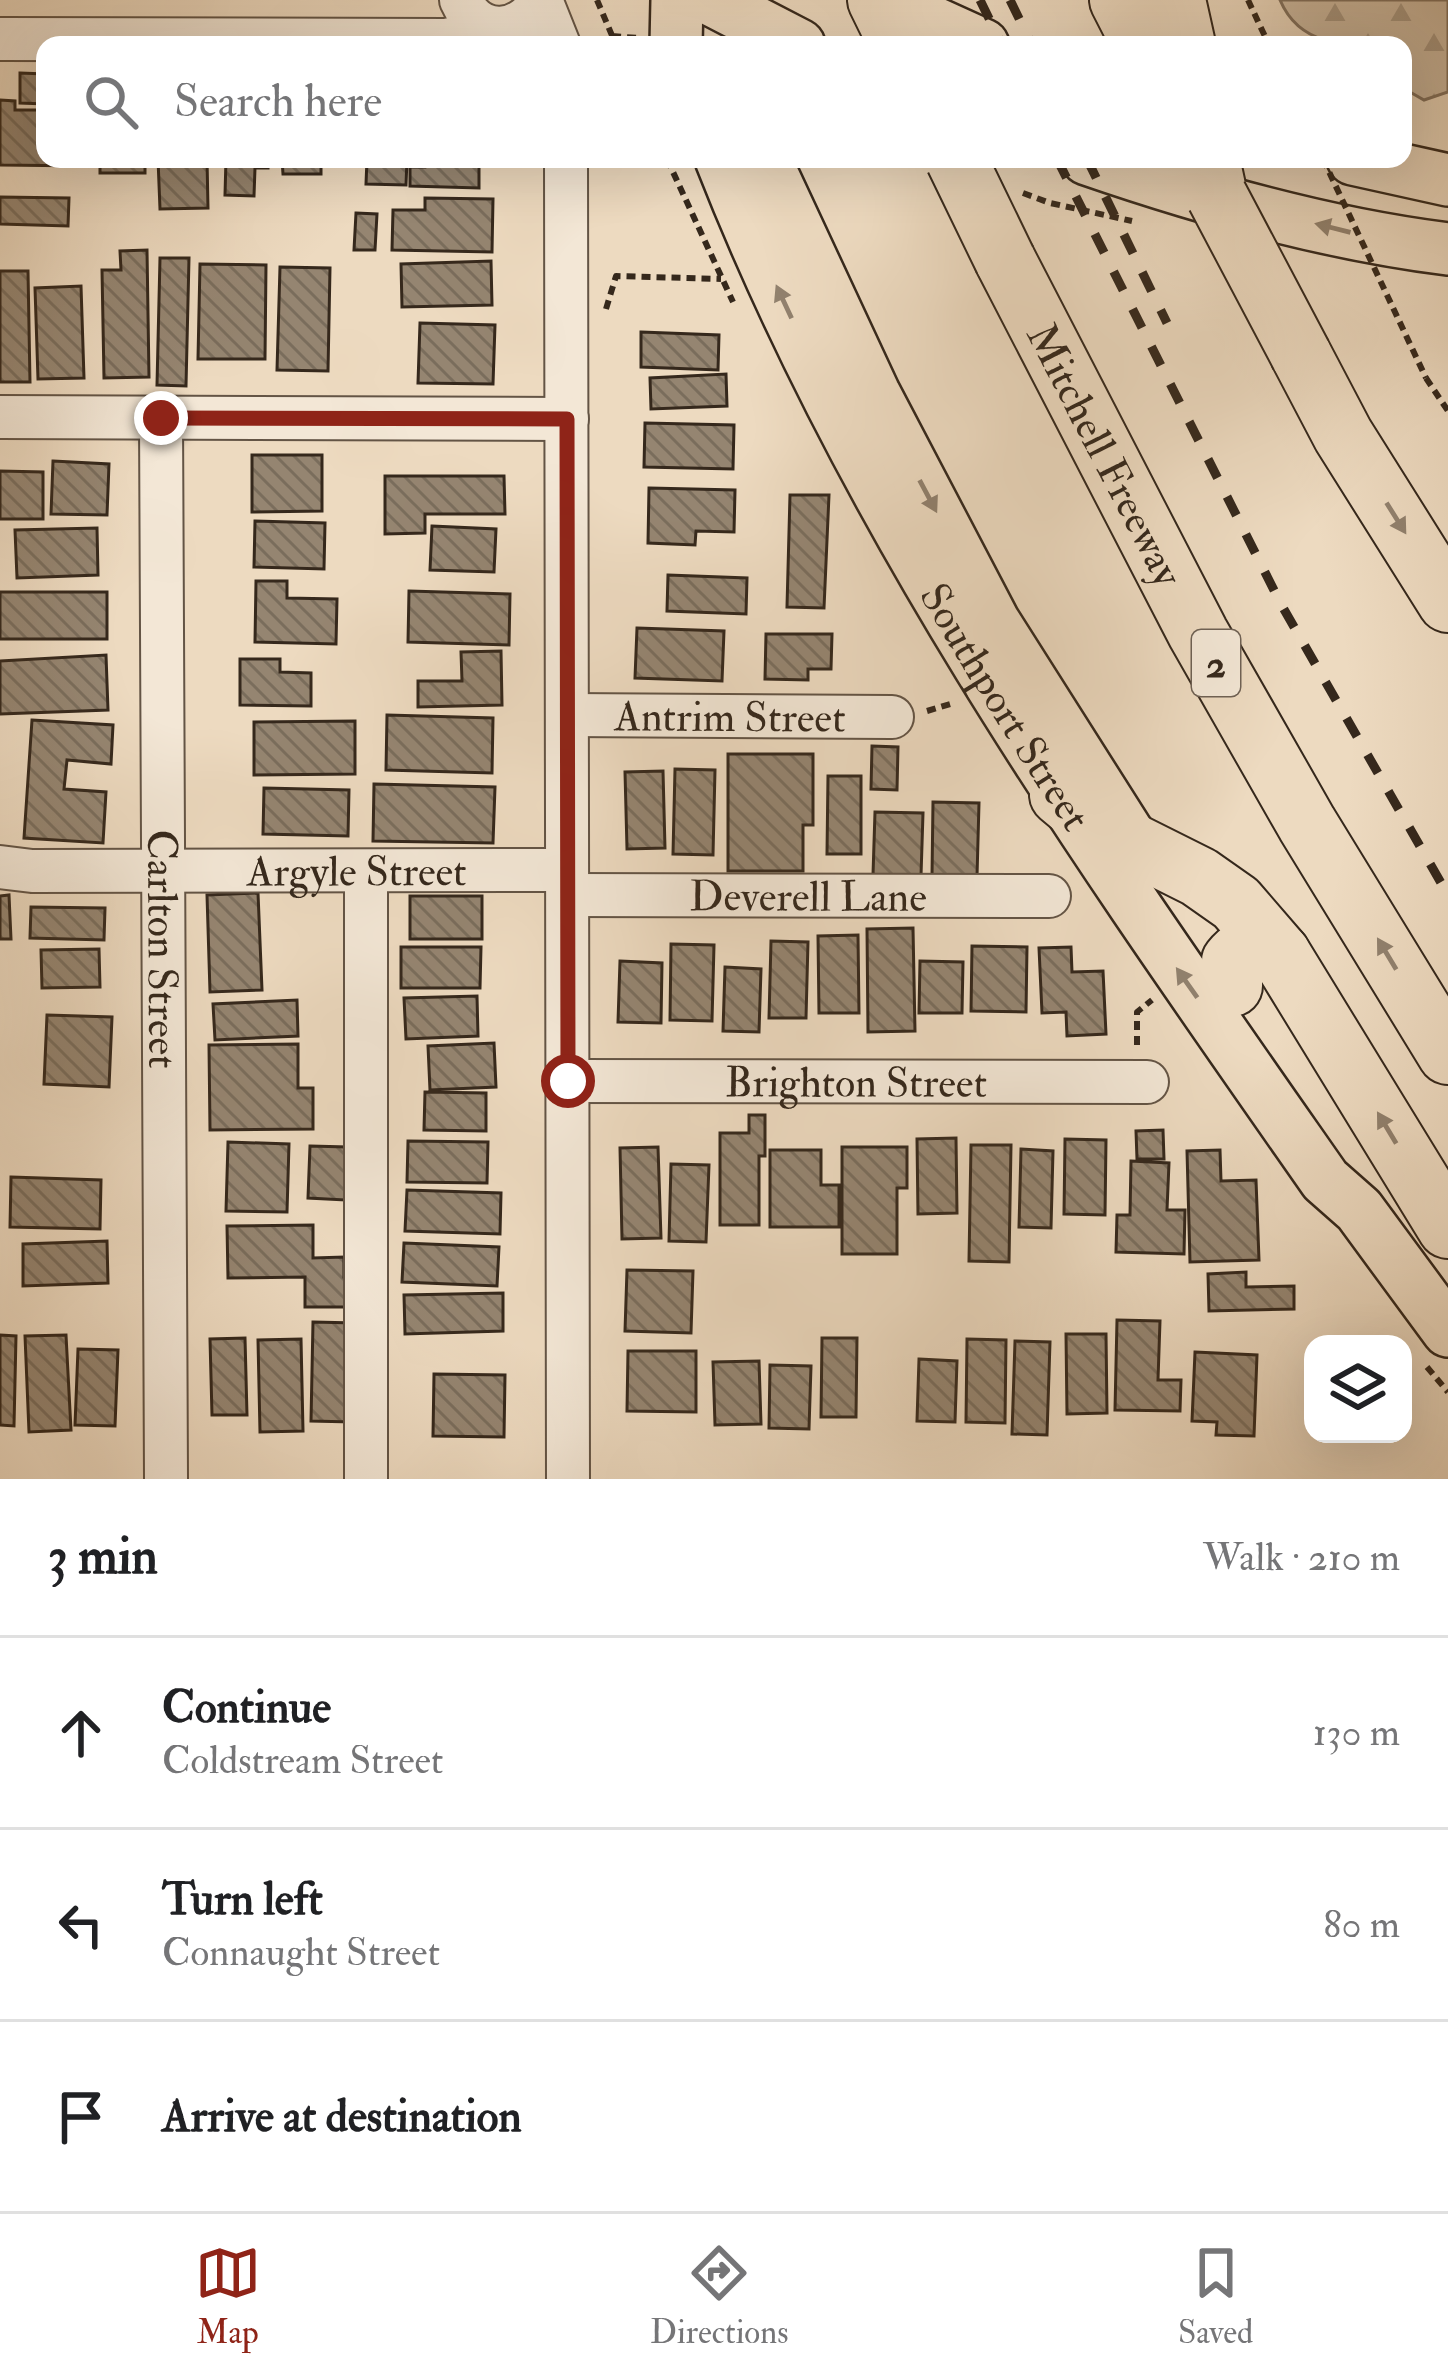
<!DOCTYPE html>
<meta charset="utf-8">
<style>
:root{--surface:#fff;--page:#f6f6f6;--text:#202124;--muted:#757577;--line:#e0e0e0;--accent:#8f2418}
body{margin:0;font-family:"IM FELL Double Pica",serif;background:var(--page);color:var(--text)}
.controls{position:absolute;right:36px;bottom:36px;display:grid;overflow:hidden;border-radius:24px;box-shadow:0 12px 48px #0002}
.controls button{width:108px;height:108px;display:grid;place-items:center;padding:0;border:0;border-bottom:3px solid var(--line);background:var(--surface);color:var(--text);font:60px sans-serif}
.stop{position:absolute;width:36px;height:36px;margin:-27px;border:9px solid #8f2418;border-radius:50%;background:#fff}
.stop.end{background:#8f2418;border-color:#fff;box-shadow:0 3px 12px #0008}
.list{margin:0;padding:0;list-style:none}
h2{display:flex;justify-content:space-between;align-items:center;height:156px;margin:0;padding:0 48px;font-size:51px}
h2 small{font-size:39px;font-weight:400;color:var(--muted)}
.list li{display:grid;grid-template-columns:78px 1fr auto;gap:36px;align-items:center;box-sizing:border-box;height:192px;padding:0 48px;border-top:3px solid var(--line)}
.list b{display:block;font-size:45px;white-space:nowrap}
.list p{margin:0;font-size:39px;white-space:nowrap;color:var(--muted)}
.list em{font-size:39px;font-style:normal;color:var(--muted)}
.icon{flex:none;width:66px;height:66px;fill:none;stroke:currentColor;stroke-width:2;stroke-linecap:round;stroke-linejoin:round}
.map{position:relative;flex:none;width:1448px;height:1479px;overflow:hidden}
.search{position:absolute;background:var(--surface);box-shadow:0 12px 48px #0002;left:36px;right:36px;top:36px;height:132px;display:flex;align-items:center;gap:30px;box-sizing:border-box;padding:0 42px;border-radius:24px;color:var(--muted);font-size:45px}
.sheet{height:732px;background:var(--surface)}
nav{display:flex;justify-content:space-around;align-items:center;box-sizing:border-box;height:168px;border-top:3px solid var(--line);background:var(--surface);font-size:33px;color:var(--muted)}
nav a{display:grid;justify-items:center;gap:6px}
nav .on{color:var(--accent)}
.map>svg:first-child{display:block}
.forest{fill:url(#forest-firs);stroke:#827260;stroke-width:3}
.building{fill:url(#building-back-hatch);stroke:#35281c;stroke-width:3}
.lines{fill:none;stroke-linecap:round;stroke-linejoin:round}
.minor-casing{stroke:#635445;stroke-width:46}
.major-casing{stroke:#35281c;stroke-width:56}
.highway-casing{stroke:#35281c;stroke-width:64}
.path{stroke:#35281c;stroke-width:6;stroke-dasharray:9 6;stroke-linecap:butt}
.minor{stroke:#f3e7d6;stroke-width:42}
.major{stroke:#eddac0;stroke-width:51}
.highway{stroke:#eddac0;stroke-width:60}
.rail{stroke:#35281c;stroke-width:9;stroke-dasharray:21 21;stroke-linecap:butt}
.highway-bridge-casing{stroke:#35281c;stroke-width:64;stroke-linecap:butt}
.path-bridge{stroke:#35281c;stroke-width:6;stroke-dasharray:9 6;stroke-linecap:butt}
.highway-bridge{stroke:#eddac0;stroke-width:60}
.oneway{fill:#91816e}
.route{stroke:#8f2418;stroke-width:15}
.labels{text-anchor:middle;stroke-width:12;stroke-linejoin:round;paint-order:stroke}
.shield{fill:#f3e7d6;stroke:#6e6154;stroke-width:3}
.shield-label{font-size:39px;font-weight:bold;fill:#35281c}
.street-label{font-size:42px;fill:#35281c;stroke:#f3e7d6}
</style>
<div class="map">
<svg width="1448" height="1479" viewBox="0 0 1448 1479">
<defs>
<pattern id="forest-firs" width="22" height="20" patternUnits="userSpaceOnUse" patternTransform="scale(3)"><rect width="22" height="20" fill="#cebca4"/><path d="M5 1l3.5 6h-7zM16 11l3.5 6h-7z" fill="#a89985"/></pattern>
<pattern id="building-back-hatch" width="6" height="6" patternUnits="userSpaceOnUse" patternTransform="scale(3)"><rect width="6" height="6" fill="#958571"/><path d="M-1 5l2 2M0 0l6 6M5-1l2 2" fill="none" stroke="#7a6d5c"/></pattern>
</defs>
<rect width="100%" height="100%" fill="#eddac0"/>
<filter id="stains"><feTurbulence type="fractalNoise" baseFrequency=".00167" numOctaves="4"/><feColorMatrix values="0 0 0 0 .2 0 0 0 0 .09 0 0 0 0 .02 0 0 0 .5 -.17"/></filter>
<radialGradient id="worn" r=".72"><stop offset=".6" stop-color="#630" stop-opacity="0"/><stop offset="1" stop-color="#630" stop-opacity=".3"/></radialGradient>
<path class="forest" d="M1280 0H1448V92L1424 100 1403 88V45C1356 45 1302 52 1280 0Z"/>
<path class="building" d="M20 73 45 74V104L20 103Z
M0 100 15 101V110H45V159H86V166L0 165Z
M100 159H145V173H100Z
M158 159H207L208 208 160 209Z
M226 159H268V168H255L254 196 225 195Z
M282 159H321V174H283Z
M367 159H407L406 185 366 184Z
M426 159H479V188L410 186V167H425Z
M0 197 69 198 68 226 0 224Z
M425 198 493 199 492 252 392 250 393 210H425Z
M356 213 377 214 375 250H354Z
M147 250 149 377 104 378 102 270H121L120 251Z
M160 258H189L186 386 157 385Z
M491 261 492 305 402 307 401 264Z
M200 264 266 265 265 359H198Z
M280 267 330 268 328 371 277 370Z
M0 271H28L30 382H0Z
M81 286 84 378 38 379 35 288Z
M420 323 495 325 493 384 418 383Z
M641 332 719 335 718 370 641 367Z
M726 374 727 406 651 409 650 378Z
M645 423 734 425 733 469 644 467Z
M252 455H322V511L252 512Z
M53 461 109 464 107 515 51 514Z
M0 471 43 472V519H0Z
M385 476H504L505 514H425V533L385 534Z
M649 488 735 490 734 532 696 531 695 545 648 543Z
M790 495H829L824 608 787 607Z
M255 521 325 523 324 569 254 567Z
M432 526 496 529 494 572 430 570Z
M97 528 98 575 17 578 15 530Z
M668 575 747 578 746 614 667 611Z
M256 581H287V598L337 599 336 644 255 642Z
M409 591 510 594 509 645 408 642Z
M0 592H107V639H0Z
M637 628 724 631 722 681 635 678Z
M766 634H832L831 669H808V680L765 679Z
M501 651 502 705 418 707V681H462L461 652Z
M106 655 108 710 0 714V661Z
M240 659H280V672L311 673V706L240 705Z
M387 715 493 718 492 773 386 770Z
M32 720 113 725 111 764 67 760 64 789 106 792 103 843 24 838Z
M355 721V774L254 775V722Z
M872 746 898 747 897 790 871 789Z
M728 754H813V825H803V871H728Z
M675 769 715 770 713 855 673 854Z
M663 771 665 848 627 849 625 772Z
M828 776H861V854H827Z
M374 784 495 787 493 843 373 841Z
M264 788 349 790 348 836 263 834Z
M933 802 979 803 977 877 932 876Z
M875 812 923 813 921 876 873 875Z
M258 893 262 990 210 992 207 895Z
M9 895 11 939H0V896Z
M410 896H482V939H410Z
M31 907 105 908 104 940 30 938Z
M913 928 915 1031 868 1032 867 929Z
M858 935 859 1013H819L818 936Z
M771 941 808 942 806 1018H769Z
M671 944 714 945 712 1021 670 1020Z
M972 946 1027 947 1026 1012 971 1011Z
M401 947H481L480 988H401Z
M1071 947 1072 972 1103 971 1106 1034 1067 1036 1066 1012 1042 1013 1039 948Z
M99 949 100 987 42 988 41 950Z
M620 961 662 963 661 1023 618 1022Z
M920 961 963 962 962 1013H919Z
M725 967 761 969 759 1032 723 1031Z
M477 996 478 1036 406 1039 404 998Z
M297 1000 298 1036 215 1040 213 1004Z
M47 1015 112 1017 109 1087 44 1084Z
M494 1043 496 1087 430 1090 428 1046Z
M298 1044V1088H313V1129L210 1130 209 1045Z
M425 1092 486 1093V1131L424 1130Z
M749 1115H765V1156H759V1225H720V1133H749Z
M1163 1130 1164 1159H1137L1136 1131Z
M956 1138 957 1213 918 1214 917 1139Z
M1065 1139 1106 1140 1105 1215 1064 1214Z
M408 1141 488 1142 487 1183 407 1182Z
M228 1142 289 1144 287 1212 226 1211Z
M971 1145H1011L1009 1262 969 1261Z
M310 1146 347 1147 345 1200 308 1198Z
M658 1147 661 1238 622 1239 620 1148Z
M842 1147H907V1188H897V1254H842Z
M1021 1149 1053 1151 1051 1228 1019 1227Z
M770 1150H821V1185H839V1227H770Z
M1220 1150 1221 1181 1256 1180 1259 1260 1190 1262 1187 1151Z
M1131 1161 1169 1163 1167 1210H1185L1184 1254 1116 1252 1117 1215H1130Z
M671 1164 709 1165 706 1242 669 1241Z
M11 1177 101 1180 100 1229 10 1227Z
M407 1190 501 1193 500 1234 405 1231Z
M313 1225V1258L344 1257V1277H355V1307H305V1277L228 1278 227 1226Z
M107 1241 108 1283 23 1286V1244Z
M404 1243 499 1247 497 1286 402 1282Z
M627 1270 693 1271 691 1333 625 1331Z
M1246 1272V1287L1294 1286V1309L1209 1311 1208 1274Z
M503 1293V1331L405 1334 404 1295Z
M1117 1320 1160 1321 1158 1380H1181L1180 1411 1115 1410Z
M313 1322 355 1323 352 1422 311 1421Z
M1066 1334H1106L1107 1413 1067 1414Z
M0 1335 16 1336 14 1426 0 1425Z
M66 1335 71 1430 29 1432 25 1336Z
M245 1338 247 1415H212L210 1339Z
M822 1338H857L856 1417H821Z
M301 1339 303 1431 260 1432 258 1340Z
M967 1339 1006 1340 1005 1423 966 1422Z
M1015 1341 1050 1342 1047 1435 1012 1434Z
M78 1349 118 1350 115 1426 75 1425Z
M628 1351H696V1412L627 1411Z
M1195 1352 1257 1355 1254 1436 1216 1435 1217 1422 1192 1421Z
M919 1359 957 1361 955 1422 917 1421Z
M759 1361 761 1424 715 1425 713 1362Z
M770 1365 811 1366 809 1429 769 1428Z
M434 1374 505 1375 504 1437 433 1436Z"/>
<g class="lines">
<defs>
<g id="minor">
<path d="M461 0C478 39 522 35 541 0"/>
<path d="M541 0 559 45"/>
<path d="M0 39 446 40 496 29"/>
<path d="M566 159 568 1479"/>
<path d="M0 417 567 419"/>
<path id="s1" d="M161 418 166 1479"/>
<path id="s2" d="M568 715 892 717"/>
<path id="s3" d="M0 867 32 871 567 870"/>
<path d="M366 873V1479"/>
<path id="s4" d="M568 895 1049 896"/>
<path id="s5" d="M568 1081 1147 1082"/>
</g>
<g id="major">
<path d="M712 0 799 45"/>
<path d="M884 0 983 45"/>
<path d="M676 45 677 0"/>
<path id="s6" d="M721 159C866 530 1098 855 1325 1180L1359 1210 1448 1331"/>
<path d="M765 159 874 393 994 622 1138 849"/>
<path d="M1087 159C1203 199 1327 234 1448 249"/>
<path d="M1353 159 1448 180"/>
</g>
<g id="highway">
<path d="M878 0 900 45"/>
<path d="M1120 0 1143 45"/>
<path d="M1175 0 1185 45"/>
<path d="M1209 159 1217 196"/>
<path id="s7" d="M1005 260 1198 633 1307 824 1448 1054"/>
<path d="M1301 355 1343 435 1448 602"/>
<path d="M1060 795 1097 826 1199 877 1236 903 1280 954 1448 1228"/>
<path d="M1232 986V961C1247 942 1259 946 1280 954"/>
</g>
</defs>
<use href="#minor" class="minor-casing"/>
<use href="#major" class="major-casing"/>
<use href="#highway" class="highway-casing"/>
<path class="path" d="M597 0 616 45
M1248 0 1269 45
M612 36 638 38
M667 159 733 302
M1023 193 1050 203 1132 221
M606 309 616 276 721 279
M1426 378 1448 411
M927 711 954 703
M1137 1045V1012L1152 1000
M1427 1367 1448 1392"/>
<use href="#minor" class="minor"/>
<use href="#major" class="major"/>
<use href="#highway" class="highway"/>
<path class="rail" d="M980 0 1002 45
M1010 0 1032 45
M1057 159 1282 606 1448 895
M1087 159 1167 323"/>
<defs>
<path id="highway-bridge" d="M956 159 1005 260
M1217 196 1301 355"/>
</defs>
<use href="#highway-bridge" class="highway-bridge-casing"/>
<path class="path-bridge" d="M1323 159 1426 378"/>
<use href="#highway-bridge" class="highway-bridge"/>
</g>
<defs><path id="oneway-solid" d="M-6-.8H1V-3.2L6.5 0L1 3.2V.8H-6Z" transform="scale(3)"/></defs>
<g class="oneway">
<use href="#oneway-solid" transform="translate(1333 228) rotate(-166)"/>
<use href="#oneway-solid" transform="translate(784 302) rotate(-115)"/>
<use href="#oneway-solid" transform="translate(928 496) rotate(62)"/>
<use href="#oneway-solid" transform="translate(1396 518) rotate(58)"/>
<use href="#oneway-solid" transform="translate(1387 954) rotate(-121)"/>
<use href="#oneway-solid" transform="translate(1187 983) rotate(-125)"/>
<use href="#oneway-solid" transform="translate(1387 1128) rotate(-121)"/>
</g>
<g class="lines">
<path class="route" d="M161 418 567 419 568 1081"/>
</g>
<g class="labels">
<rect class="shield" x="1192" y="630" width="48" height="66" rx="9"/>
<g class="shield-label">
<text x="1216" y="677">2</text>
</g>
<g class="street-label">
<text dy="15" stroke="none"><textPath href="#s7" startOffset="219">Mitchell Freeway</textPath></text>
<text dy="15" stroke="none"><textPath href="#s6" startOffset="618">Southport Street</textPath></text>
<text dy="15" stroke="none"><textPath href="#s2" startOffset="162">Antrim Street</textPath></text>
<text dy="15" stroke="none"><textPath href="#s3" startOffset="357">Argyle Street</textPath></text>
<text dy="15" stroke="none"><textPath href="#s4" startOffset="240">Deverell Lane</textPath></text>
<text dy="15" stroke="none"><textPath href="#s1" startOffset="531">Carlton Street</textPath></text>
<text dy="15" stroke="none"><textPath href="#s5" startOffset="288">Brighton Street</textPath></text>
</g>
</g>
<rect width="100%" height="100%" filter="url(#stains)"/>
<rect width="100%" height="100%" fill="url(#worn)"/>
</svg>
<div class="controls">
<button><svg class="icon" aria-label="layers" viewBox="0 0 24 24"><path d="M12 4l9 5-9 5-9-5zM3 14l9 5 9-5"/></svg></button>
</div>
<div class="stop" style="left:568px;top:1081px"></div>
<div class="stop end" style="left:161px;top:418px"></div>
<div class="search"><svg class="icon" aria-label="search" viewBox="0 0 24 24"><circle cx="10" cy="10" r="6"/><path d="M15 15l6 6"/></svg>Search here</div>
</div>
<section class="sheet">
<h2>3 min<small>Walk · 210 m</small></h2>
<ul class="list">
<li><svg class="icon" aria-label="ahead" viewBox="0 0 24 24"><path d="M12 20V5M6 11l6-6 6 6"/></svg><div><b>Continue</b><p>Coldstream Street</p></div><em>130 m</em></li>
<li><svg class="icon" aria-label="left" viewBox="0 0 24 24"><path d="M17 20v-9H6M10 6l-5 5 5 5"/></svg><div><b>Turn left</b><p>Connaught Street</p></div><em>80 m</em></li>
<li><svg class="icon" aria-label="arrive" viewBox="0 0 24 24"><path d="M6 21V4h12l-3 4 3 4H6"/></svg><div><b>Arrive at destination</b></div></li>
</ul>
</section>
<nav>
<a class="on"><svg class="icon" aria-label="map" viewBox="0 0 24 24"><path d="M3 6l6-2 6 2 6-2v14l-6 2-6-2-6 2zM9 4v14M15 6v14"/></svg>Map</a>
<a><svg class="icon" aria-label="directions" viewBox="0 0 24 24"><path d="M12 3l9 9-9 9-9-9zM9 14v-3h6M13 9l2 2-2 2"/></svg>Directions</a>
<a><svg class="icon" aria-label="saved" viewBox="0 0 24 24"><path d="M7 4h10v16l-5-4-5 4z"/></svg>Saved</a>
</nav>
